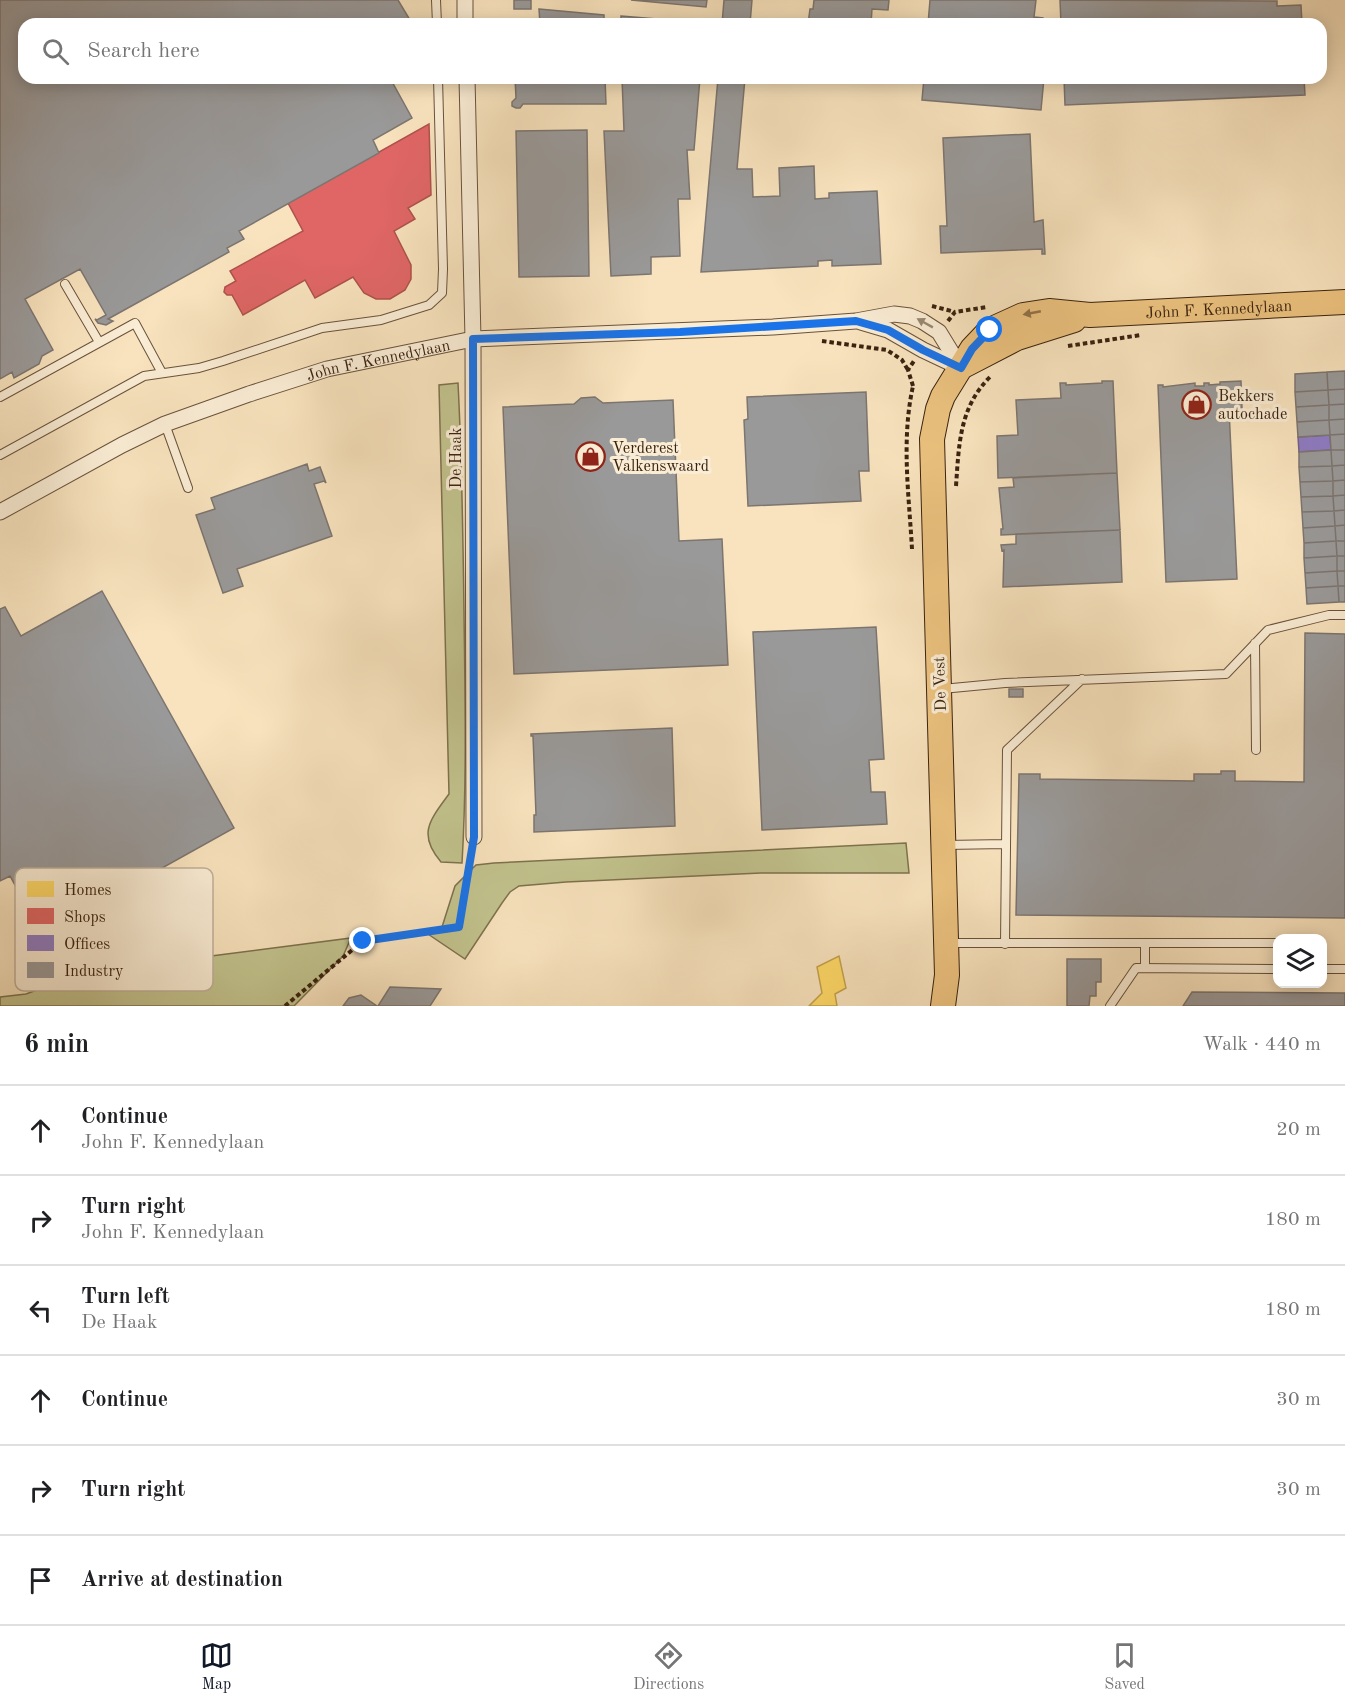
<!DOCTYPE html>
<meta charset="utf-8">
<style>
:root{--surface:#fff;--page:#f2f2f2;--text:#202124;--muted:#757577;--line:#e0e0e0;--accent:#111827}
body{margin:0;font-family:"Old Standard TT",serif;background:var(--page);color:var(--text)}
.controls{position:absolute;right:18px;bottom:18px;display:grid;overflow:hidden;border-radius:12px;box-shadow:0 3px 15px #0003}
.controls button{width:54px;height:54px;display:grid;place-items:center;padding:0;border:0;border-bottom:2px solid var(--line);background:var(--surface);color:var(--text);font:30px sans-serif}
.stop{position:absolute;width:18px;height:18px;margin:-14px;border:4px solid #1a73e8;border-radius:50%;background:#fff}
.stop.end{background:#1a73e8;border-color:#fff;box-shadow:0 2px 6px #0008}
.list{margin:0;padding:0;list-style:none}
h2{display:flex;justify-content:space-between;align-items:center;height:78px;margin:0;padding:0 24px;font-size:26px}
h2 small{font-size:20px;font-weight:400;color:var(--muted)}
.list li{display:grid;grid-template-columns:39px 1fr auto;gap:18px;align-items:center;box-sizing:border-box;height:90px;padding:0 24px;border-top:2px solid var(--line)}
.list b{display:block;font-size:22px;white-space:nowrap}
.list p{margin:0;font-size:20px;white-space:nowrap;color:var(--muted)}
.list em{font-size:20px;font-style:normal;color:var(--muted)}
.icon{flex:none;width:33px;height:33px;fill:none;stroke:currentColor;stroke-width:2;stroke-linecap:round;stroke-linejoin:round}
.map{position:relative;flex:none;width:1345px;height:1006px;overflow:hidden}
.search{position:absolute;background:var(--surface);box-shadow:0 3px 15px #0003;left:18px;right:18px;top:18px;height:66px;display:flex;align-items:center;gap:15px;box-sizing:border-box;padding:0 21px;border-radius:18px;color:var(--muted);font-size:22px}
.sheet{height:618px;background:var(--surface)}
nav{display:flex;justify-content:space-around;align-items:center;box-sizing:border-box;height:84px;border-top:2px solid var(--line);background:var(--surface);font-size:16px;color:var(--muted)}
nav a{display:grid;justify-items:center;gap:3px}
nav .on{color:var(--accent)}
.map>svg:first-child{display:block}
.green{fill:#c2c38e;stroke:#7e724e;stroke-width:1.5}
.homes{fill:#ffd966;stroke:#c4a24c;stroke-width:1.5}
.shops{fill:#e06666;stroke:#ae524c;stroke-width:1.5}
.offices{fill:#8e7cc3;stroke:#75618d;stroke-width:1.5}
.industry{fill:#999;stroke:#7c7570;stroke-width:1.5}
.lines{fill:none;stroke-linecap:round;stroke-linejoin:round}
.lane-casing{stroke:#6a523b;stroke-width:10}
.street-casing{stroke:#6a523b;stroke-width:17}
.primary-casing{stroke:#3a220f;stroke-width:26}
.path{stroke:#3a220f;stroke-width:4;stroke-dasharray:4.5 3;stroke-linecap:butt}
.lane{stroke:#faedd5;stroke-width:8}
.street{stroke:#faedd5;stroke-width:15}
.primary{stroke:#ecc27f;stroke-width:24}
.oneway{fill:#937247}
.oneway2{fill:#9a8872}
.route{stroke:#1a73e8;stroke-width:8}
.labels{text-anchor:middle;stroke-width:6;stroke-linejoin:round;paint-order:stroke}
.street-label{font-size:16px;fill:#3a220f;stroke:#faedd5}
.poi-label{font-size:16px;fill:#3a220f;stroke:#faedd5;text-anchor:start}
.key{fill:#faedd5;stroke:#c0b09a;stroke-width:1.5}
.key-label{font-size:16px;fill:#3a220f}
</style>
<div class="map">
<svg width="1345" height="1006" viewBox="0 0 1345 1006">
<rect width="100%" height="100%" fill="#f8e3be"/>
<filter id="stains"><feTurbulence type="fractalNoise" baseFrequency=".00333" numOctaves="4"/><feColorMatrix values="0 0 0 0 .2 0 0 0 0 .09 0 0 0 0 .02 0 0 0 .5 -.17"/></filter>
<radialGradient id="worn" r=".72"><stop offset=".6" stop-color="#630" stop-opacity="0"/><stop offset="1" stop-color="#630" stop-opacity=".3"/></radialGradient>
<path class="green" d="M458 383C462 459 463 535 464 611 465 695 467 779 462 863L441 862C417 834 430 820 449 794L439 385Z
M906 843 909 873H761L566 882 519 886 510 892 502 903 465 959 422 930 442 927 455 886 476 865 494 863Z
M351 938 343 956 294 1006H0V997L26 994 86 972Z"/>
<path class="homes" d="M839 956 846 988 835 994 837 1006H809L822 993 817 967Z"/>
<path class="shops" d="M429 124 431 195 408 208 415 219 394 231 411 265V279L405 290 390 299H376L364 293 353 277 315 298 305 280 243 315 232 295H227L224 292 225 287 236 281 230 271 303 231 288 203Z"/>
<path class="offices" d="M1330 435 1331 450 1299 452 1298 437Z"/>
<path class="industry" d="M0 0H398L410 20 403 24H24V78H390L412 118 373 140 379 153 239 231 244 239 227 248 229 252 108 319 113 321 106 325 98 323 95 319 97 320 106 315 80 269 25 299 53 350 42 356 39 364 14 378 12 372 0 379Z
M514 0H531V9H514Z
M631 0H707L706 7Z
M724 0H752L750 24H722Z
M814 0H889L888 10 872 9 871 24H808L810 9H813Z
M1036 0 1034 17 1043 18V24H928L930 0Z
M1060 0 1277 1V6L1301 5 1302 24H1061Z
M539 9 604 15V24H540Z
M621 16 705 23V24H621Z
M515 78H605L606 104H523L520 108H516L512 106V102L516 98Z
M622 78H700L694 150H687L690 199H678L680 256 651 257V274L611 276 604 131H624Z
M718 78H745L737 169H752L753 197 780 196 779 168 814 166 815 199 829 198V193L877 191 881 264 832 266V260L818 261V266L701 272Z
M924 78H1044L1041 110 922 100Z
M1064 78H1304L1305 95 1065 105Z
M587 130 589 276 519 277 516 131Z
M1030 134 1034 222 1043 220 1045 254H1042V249L941 253 940 226H947L943 138Z
M1345 371V389L1328 390 1327 372Z
M1327 372 1328 390 1295 392V374Z
M1102 381H1113L1117 473 998 478 997 436 1018 435 1016 400 1061 398 1060 383H1066V385L1102 383Z
M1241 381 1242 408 1229 409 1237 579 1166 582 1158 385H1163V387L1195 383V386H1204V383H1209V385L1220 384V382Z
M1345 389V404L1329 405 1328 390Z
M1328 390 1329 405 1296 407 1295 392Z
M866 392 869 471H859L861 501 748 506 744 420 748 419 747 397Z
M595 397 603 403 673 400 679 541 722 539 728 665 514 674 503 407 574 404 581 398Z
M1345 404V419L1329 420V405Z
M1329 405V420L1297 422 1296 407Z
M1345 419V434L1330 435 1329 420Z
M1329 420 1330 435 1298 437 1297 422Z
M1345 434V450H1331L1330 435Z
M1331 450H1345V465L1332 466Z
M1331 450 1332 466 1299 467V452Z
M307 464 309 471 320 467 326 483 324 481 314 484 332 536 237 569 243 586 223 593 196 515 215 509 211 498Z
M1345 465V480L1333 481 1332 466Z
M1332 466 1333 481 1300 482 1299 467Z
M1117 473 1120 530 1001 535V529H1003L999 488 1014 487 1013 478Z
M1345 480V495L1333 496V481Z
M1333 481V496L1301 497 1300 482Z
M1345 495V510L1334 511 1333 496Z
M1333 496 1334 511 1302 512 1301 497Z
M1345 510V525L1335 526 1334 511Z
M1334 511 1335 526 1303 528 1302 512Z
M1345 525V541H1336L1335 526Z
M1335 526 1336 541 1304 543 1303 528Z
M1120 530 1122 582 1003 587 1004 550 1002 551 1001 545 1016 544V534Z
M1336 541 1337 556 1304 558V543Z
M1336 541H1345V556H1337Z
M1337 556H1345V571H1337Z
M1337 556V571L1305 573 1304 558Z
M1337 571H1345V586H1338Z
M1337 571 1338 586 1306 588 1305 573Z
M1338 586 1339 602 1307 604 1306 588Z
M1338 586H1345V602H1339Z
M102 591 234 828 42 935 10 876 0 881V609L5 607 21 636Z
M876 627 884 759 869 760 871 792H885L887 824 762 830 753 632Z
M1305 633 1345 634V918L1016 915 1019 774H1040V779L1194 781V774H1221V771H1235V781L1304 782Z
M1009 689H1023V697H1009Z
M672 728 675 826 534 832V815H536L533 736H531V734Z
M1067 959H1101V982H1096V996H1090L1089 1006H1067Z
M390 987 441 989 430 1006H378Z
M1192 992 1345 993V1006H1183Z
M361 995 377 1006H343L349 998Z"/>
<g class="lines">
<defs>
<path id="lane" d="M436 0 437 24
M65 284 99 342
M0 397 135 323 162 373
M165 424 188 488
M0 455 144 376 199 368 223 361 322 328 381 320 429 305 442 293 443 269 438 78
M1255 643 1256 750
M942 689 1005 683 1226 674 1268 630 1329 615H1345
M945 845 1006 844
M948 943H1278
M1145 943V968
M1005 944 1007 750 1082 679
M1322 969H1345
M1110 1006 1136 968 1278 969"/>
<g id="street">
<path d="M465 0V24"/>
<path d="M467 78 473 339 474 837"/>
<path d="M861 322 888 330 923 350 961 368"/>
<path id="s1" d="M0 512 122 445 165 424 249 394 327 369 473 339 773 327 856 321 894 314 910 316 922 321 939 332 961 368"/>
</g>
<g id="primary">
<path d="M965 365 1017 338 1074 320"/>
<path id="s2" d="M943 1006 947 975 932 439 938 409 943 396 972 349 990 330 1023 315 1049 311 1090 315 1345 302"/>
</g>
</defs>
<use href="#lane" class="lane-casing"/>
<use href="#street" class="street-casing"/>
<use href="#primary" class="primary-casing"/>
<path class="path" d="M932 306 955 312
M948 321 955 312 987 307
M822 341 887 350 902 360 908 370
M1068 346 1141 335
M913 386 908 370 914 361
M956 486C959 445 959 407 991 376
M912 549C909 495 901 440 913 386
M285 1006 363 941 459 927 471 851"/>
<use href="#lane" class="lane"/>
<use href="#street" class="street"/>
<use href="#primary" class="primary"/>
</g>
<defs><path id="oneway-solid" d="M-6-.8H1V-3.2L6.5 0L1 3.2V.8H-6Z" transform="scale(1.5)"/></defs>
<use class="oneway" href="#oneway-solid" transform="translate(1032 313) rotate(169)"/>
<use class="oneway2" href="#oneway-solid" transform="translate(925 323) rotate(-151)"/>
<g class="lines">
<path class="route" d="M363 941 459 927 474 837 473 339 680 332 856 321 888 330 923 350 961 368 972 349 990 330"/>
</g>
<defs>
<symbol id="shop-ring" viewBox="-11 -11 22 22"><circle r="9.5" fill="#faedd5" stroke="#8f2418" stroke-width="1.5"/><path d="M-5-2.5h2.3a2.7 3.5 0 0 1 5.4 0H5L5.5 6h-11ZM-1.5-2.5h3a1.5 2.3 0 0 0-3 0Z" fill="#8f2418"/></symbol>
</defs>
<g fill-rule="evenodd">
<use href="#shop-ring" x="1180" y="388" width="33" height="33"/>
<use href="#shop-ring" x="574" y="440" width="33" height="33"/>
</g>
<g class="labels">
<g class="street-label">
<text dy="6" stroke="none"><textPath href="#s2" startOffset="926">John F. Kennedylaan</textPath></text>
<text dy="6" stroke="none"><textPath href="#s1" startOffset="410">John F. Kennedylaan</textPath></text>
<text transform="translate(455 458) rotate(-90)" y="6">De Haak</text>
<text transform="translate(939 684) rotate(-92)" y="6">De Vest</text>
</g>
<g class="poi-label">
<text x="1218" y="401">Bekkers<tspan x="1218" dy="18">autochade</tspan></text>
<text x="612" y="453">Verderest<tspan x="612" dy="18">Valkenswaard</tspan></text>
</g>
</g>
<rect x="15" y="868" width="198" height="123" rx="9" class="key"/>
<rect x="27" y="881" width="27" height="16" fill="#ffd966"/>
<rect x="27" y="908" width="27" height="16" fill="#e06666"/>
<rect x="27" y="935" width="27" height="16" fill="#8e7cc3"/>
<rect x="27" y="962" width="27" height="16" fill="#999"/>
<g class="key-label">
<text x="64" y="895">Homes</text>
<text x="64" y="922">Shops</text>
<text x="64" y="949">Offices</text>
<text x="64" y="976">Industry</text>
</g>
<rect width="100%" height="100%" filter="url(#stains)"/>
<rect width="100%" height="100%" fill="url(#worn)"/>
</svg>
<div class="controls">
<button><svg class="icon" aria-label="layers" viewBox="0 0 24 24"><path d="M12 4l9 5-9 5-9-5zM3 14l9 5 9-5"/></svg></button>
</div>
<div class="stop" style="left:990px;top:330px"></div>
<div class="stop end" style="left:363px;top:941px"></div>
<div class="search"><svg class="icon" aria-label="search" viewBox="0 0 24 24"><circle cx="10" cy="10" r="6"/><path d="M15 15l6 6"/></svg>Search here</div>
</div>
<section class="sheet">
<h2>6 min<small>Walk · 440 m</small></h2>
<ul class="list">
<li><svg class="icon" aria-label="ahead" viewBox="0 0 24 24"><path d="M12 20V5M6 11l6-6 6 6"/></svg><div><b>Continue</b><p>John F. Kennedylaan</p></div><em>20 m</em></li>
<li><svg class="icon" aria-label="right" viewBox="0 0 24 24"><path d="M7 20v-9h11M14 6l5 5-5 5"/></svg><div><b>Turn right</b><p>John F. Kennedylaan</p></div><em>180 m</em></li>
<li><svg class="icon" aria-label="left" viewBox="0 0 24 24"><path d="M17 20v-9H6M10 6l-5 5 5 5"/></svg><div><b>Turn left</b><p>De Haak</p></div><em>180 m</em></li>
<li><svg class="icon" aria-label="ahead" viewBox="0 0 24 24"><path d="M12 20V5M6 11l6-6 6 6"/></svg><div><b>Continue</b></div><em>30 m</em></li>
<li><svg class="icon" aria-label="right" viewBox="0 0 24 24"><path d="M7 20v-9h11M14 6l5 5-5 5"/></svg><div><b>Turn right</b></div><em>30 m</em></li>
<li><svg class="icon" aria-label="arrive" viewBox="0 0 24 24"><path d="M6 21V4h12l-3 4 3 4H6"/></svg><div><b>Arrive at destination</b></div></li>
</ul>
</section>
<nav>
<a class="on"><svg class="icon" aria-label="map" viewBox="0 0 24 24"><path d="M3 6l6-2 6 2 6-2v14l-6 2-6-2-6 2zM9 4v14M15 6v14"/></svg>Map</a>
<a><svg class="icon" aria-label="directions" viewBox="0 0 24 24"><path d="M12 3l9 9-9 9-9-9zM9 14v-3h6M13 9l2 2-2 2"/></svg>Directions</a>
<a><svg class="icon" aria-label="saved" viewBox="0 0 24 24"><path d="M7 4h10v16l-5-4-5 4z"/></svg>Saved</a>
</nav>
